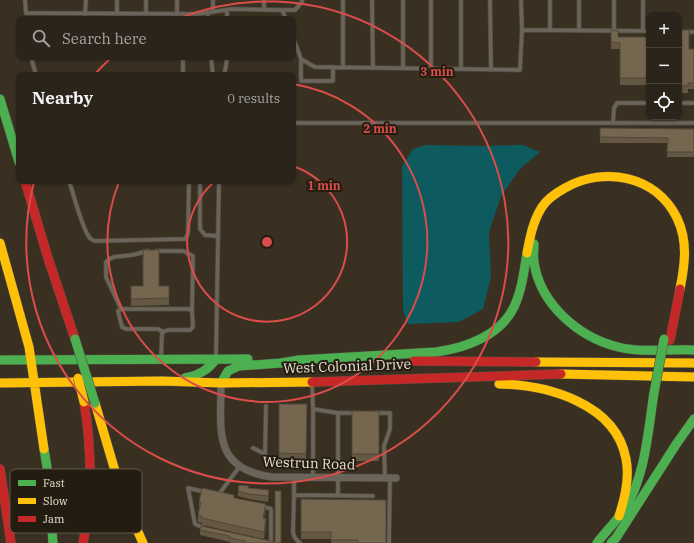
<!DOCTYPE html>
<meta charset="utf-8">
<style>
:root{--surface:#2b241a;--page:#332c23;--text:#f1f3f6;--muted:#a6a4a2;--line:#474139}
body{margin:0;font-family:"IBM Plex Serif",serif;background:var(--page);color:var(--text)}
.controls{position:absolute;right:12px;top:12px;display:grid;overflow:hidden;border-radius:8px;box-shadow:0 1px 3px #0004}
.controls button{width:36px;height:36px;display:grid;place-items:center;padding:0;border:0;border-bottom:1px solid var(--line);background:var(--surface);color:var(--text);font:20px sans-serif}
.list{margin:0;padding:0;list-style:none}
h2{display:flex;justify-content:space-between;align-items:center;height:52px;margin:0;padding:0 16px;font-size:17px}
h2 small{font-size:13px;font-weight:400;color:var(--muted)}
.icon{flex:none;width:22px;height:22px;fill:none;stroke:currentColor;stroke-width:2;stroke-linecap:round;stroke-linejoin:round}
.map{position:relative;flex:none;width:694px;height:543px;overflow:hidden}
.search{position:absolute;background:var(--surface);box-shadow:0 1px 3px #0004;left:16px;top:16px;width:280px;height:44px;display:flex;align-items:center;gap:10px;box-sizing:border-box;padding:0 14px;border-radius:8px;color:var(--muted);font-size:15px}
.panel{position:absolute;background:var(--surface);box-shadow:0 1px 3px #0004;left:16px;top:72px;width:280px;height:112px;border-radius:8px}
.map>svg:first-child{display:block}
.water{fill:#0d5b5f}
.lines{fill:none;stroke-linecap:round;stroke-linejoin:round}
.lane-casing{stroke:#534c40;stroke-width:5}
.street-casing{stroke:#534c40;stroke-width:8}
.fast-casing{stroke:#534c40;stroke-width:10}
.slow-casing{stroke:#534c40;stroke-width:10}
.jam-casing{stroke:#534c40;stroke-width:10}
.lane{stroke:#6a645a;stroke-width:3.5}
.street{stroke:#6a645a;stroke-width:7}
.fast{stroke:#4caf50;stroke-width:9}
.slow{stroke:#ffc107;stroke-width:9}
.jam{stroke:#c62828;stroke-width:9}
.fast-bridge-casing{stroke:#534c40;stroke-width:10;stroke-linecap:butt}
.slow-bridge-casing{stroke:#534c40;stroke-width:10;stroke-linecap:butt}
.fast-bridge{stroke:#4caf50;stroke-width:9}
.slow-bridge{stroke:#ffc107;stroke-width:9}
.wall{fill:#645844}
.shaded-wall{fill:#514737}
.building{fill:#74664f;stroke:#514737}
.ring{fill:none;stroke:#da4d4a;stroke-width:2}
.labels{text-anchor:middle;stroke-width:4;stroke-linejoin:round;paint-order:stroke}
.street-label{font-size:14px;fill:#eae0d1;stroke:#231c11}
.key{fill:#231c11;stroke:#5f574b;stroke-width:1}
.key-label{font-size:11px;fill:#eae0d1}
.centre{fill:#da4d4a;stroke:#231c11;stroke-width:2}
.ring-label{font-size:12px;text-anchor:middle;font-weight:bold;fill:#da4d4a;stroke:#231c11;stroke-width:4;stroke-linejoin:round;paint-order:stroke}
</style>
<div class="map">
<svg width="694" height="543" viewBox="0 0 694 543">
<rect width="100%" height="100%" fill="#393022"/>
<path class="water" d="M426 145 481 146 523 145 540 152 520 169 501 196 489 232 491 277 483 309 459 322 408 324 403 311 402 166 413 149Z"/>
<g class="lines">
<defs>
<path id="lane" d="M25 0 26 13 198 14 232 9 282 10 286 19
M177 0V19
M343 0V67
M372 0 373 68
M403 0V68
M431 0V69
M461 0V69
M490 0 491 69
M521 0 522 30
M550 0V30
M579 0V30
M614 0V31
M643 0V31
M264 9V0
M282 10H295L302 2V0
M208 12V19
M213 12V0
M85 14 86 0
M117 14V0
M146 14V0
M227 19V10
M679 32H694
M293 37 301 59 315 67 520 70 522 30 649 31
M31 57 36 75
M183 57V75
M211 57 213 75
M301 59V81H333V67
M224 75 226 66 227 57
M679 103H694
M293 123H694
M613 123 614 108 617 103H649
M69 181C73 192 83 232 90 238 91 240 93 240 95 241L185 239 188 234 189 181
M200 181V229L205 235 218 236
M156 251H183L193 256 192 311
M121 309 106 277V262C113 254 122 257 132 255 138 254 142 252 148 251
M216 356 219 181
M161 358 162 334 163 332 168 330H190L193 327 192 311 189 309H121L118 311 122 327 126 329H158L163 332
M312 383 313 409 338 413
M375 413H390V429L384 446 385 478
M253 448 265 454 266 406
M296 477 294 484V495L373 496
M313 477V409
M219 494 240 466
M294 495 293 533 295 538 300 543
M338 495V413H356
M262 506 271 509V543
M204 528 195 524 188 488 205 492
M389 543 390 478"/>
<path id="street" d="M221 383C221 430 212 469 272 477L396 478"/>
<path id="fast" d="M0 99 19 162
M534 244C534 250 533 256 534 262 540 304 578 337 618 347 642 353 669 349 694 350
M0 360 248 359
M185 378C199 375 208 370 216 359
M221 383 228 371 239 366 281 363 299 360 436 352C465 348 500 336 514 307 522 290 524 271 527 253
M44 449 47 467 53 543
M597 543C606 531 618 520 626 507 646 473 648 430 654 393
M611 543 616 538 677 443 694 419"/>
<path id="slow" d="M0 243 29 347 44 449
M527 253C530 237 533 221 542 207 547 199 556 193 565 188 603 166 656 175 677 218 688 241 685 264 680 289
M536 362 694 363
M561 374 694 377
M0 383 162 381 221 383 312 382
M499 384C547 385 616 403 626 459 630 478 625 498 619 516
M95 403 123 498 143 543"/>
<path id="jam" d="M25 181 48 258 75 339
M670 340 680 289
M414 361 536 362
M312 382 561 374
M0 469 11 543
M83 543C93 495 92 450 84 402"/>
</defs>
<use href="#lane" class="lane-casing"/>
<use href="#street" class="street-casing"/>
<use href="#fast" class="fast-casing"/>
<use href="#slow" class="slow-casing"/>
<use href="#jam" class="jam-casing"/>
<use href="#lane" class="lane"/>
<use href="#street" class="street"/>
<use href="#fast" class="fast"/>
<use href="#slow" class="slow"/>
<use href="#jam" class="jam"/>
<defs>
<path id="fast-bridge" d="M75 339 95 403
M654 393 664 339"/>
<path id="slow-bridge" d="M78 378 84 402"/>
</defs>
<use href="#fast-bridge" class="fast-bridge-casing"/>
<use href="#slow-bridge" class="slow-bridge-casing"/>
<use href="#fast-bridge" class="fast-bridge"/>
<use href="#slow-bridge" class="slow-bridge"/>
</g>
<path class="wall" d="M611 30 618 37H649V85H620V49H611Z
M679 38 689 49H694V89H688V93H679Z
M600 128 694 129V157H667L668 143H600Z
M131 286H169V305L131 306Z
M279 404H307L306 461 279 460Z
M352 411H379V461H352Z
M249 488 269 495 268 502 249 499 238 496V491Z
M281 491V543H230V542L200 535V530L275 542Z
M234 498 266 511 264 519 266 526 264 539 202 525V523L198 522V515L199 509V502Z
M301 499 386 543H331V539H301Z"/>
<path class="shaded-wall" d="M269 490V495L268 502V496Z
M266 504V511L263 525V518Z
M266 519V526L264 539V532Z"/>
<path class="building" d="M611 30 618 31V37H649V78H620V43L611 42Z
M680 30H689V49H694V83H688V86H679V38H680Z
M600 128 694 129V152H667L668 138 600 137Z
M143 250H159V286H169V298L131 299V286H143Z
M279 404H307L306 454 279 453Z
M352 411H379V454H352Z
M239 485 249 486 248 488 269 490 268 496 249 494 238 491Z
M202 488 234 495V498L266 504 263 518 266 519 264 532 202 518V516L198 515 201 502H199Z
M275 491H281V542H280L279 543H244L245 541 230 538V536L200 530 201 526 275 542Z
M301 499 386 500V543H358V540H331V532H301Z"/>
<g class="ring">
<path d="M293 166A80 80 0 1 1 215 181"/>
<path d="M293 84A160 160 0 1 1 119 182"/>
<path d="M94 75A241 241 0 0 1 112 57M177 19A241 241 0 1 1 34 182"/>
</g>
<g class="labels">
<g class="street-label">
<text transform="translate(347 366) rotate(-2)" y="5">West Colonial Drive</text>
<text transform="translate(309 463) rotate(2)" y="5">Westrun Road</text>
</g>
</g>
<rect x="10" y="469" width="132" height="64" rx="6" class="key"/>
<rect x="18" y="480" width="18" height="6" fill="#4caf50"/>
<rect x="18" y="498" width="18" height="6" fill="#ffc107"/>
<rect x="18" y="516" width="18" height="6" fill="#c62828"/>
<g class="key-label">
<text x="43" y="487">Fast</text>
<text x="43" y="505">Slow</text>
<text x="43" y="523">Jam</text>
</g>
<circle cx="267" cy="242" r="6" class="centre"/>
<g class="ring-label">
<text x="437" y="76">3 min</text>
<text x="380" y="133">2 min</text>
<text x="324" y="190">1 min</text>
</g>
</svg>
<div class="controls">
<button>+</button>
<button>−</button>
<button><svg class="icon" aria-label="locate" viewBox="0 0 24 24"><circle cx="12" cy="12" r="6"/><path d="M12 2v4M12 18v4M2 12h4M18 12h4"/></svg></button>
</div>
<div class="search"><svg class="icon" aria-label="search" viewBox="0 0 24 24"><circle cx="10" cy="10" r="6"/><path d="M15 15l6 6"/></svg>Search here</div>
<section class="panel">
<h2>Nearby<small>0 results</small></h2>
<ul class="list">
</ul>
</section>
</div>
